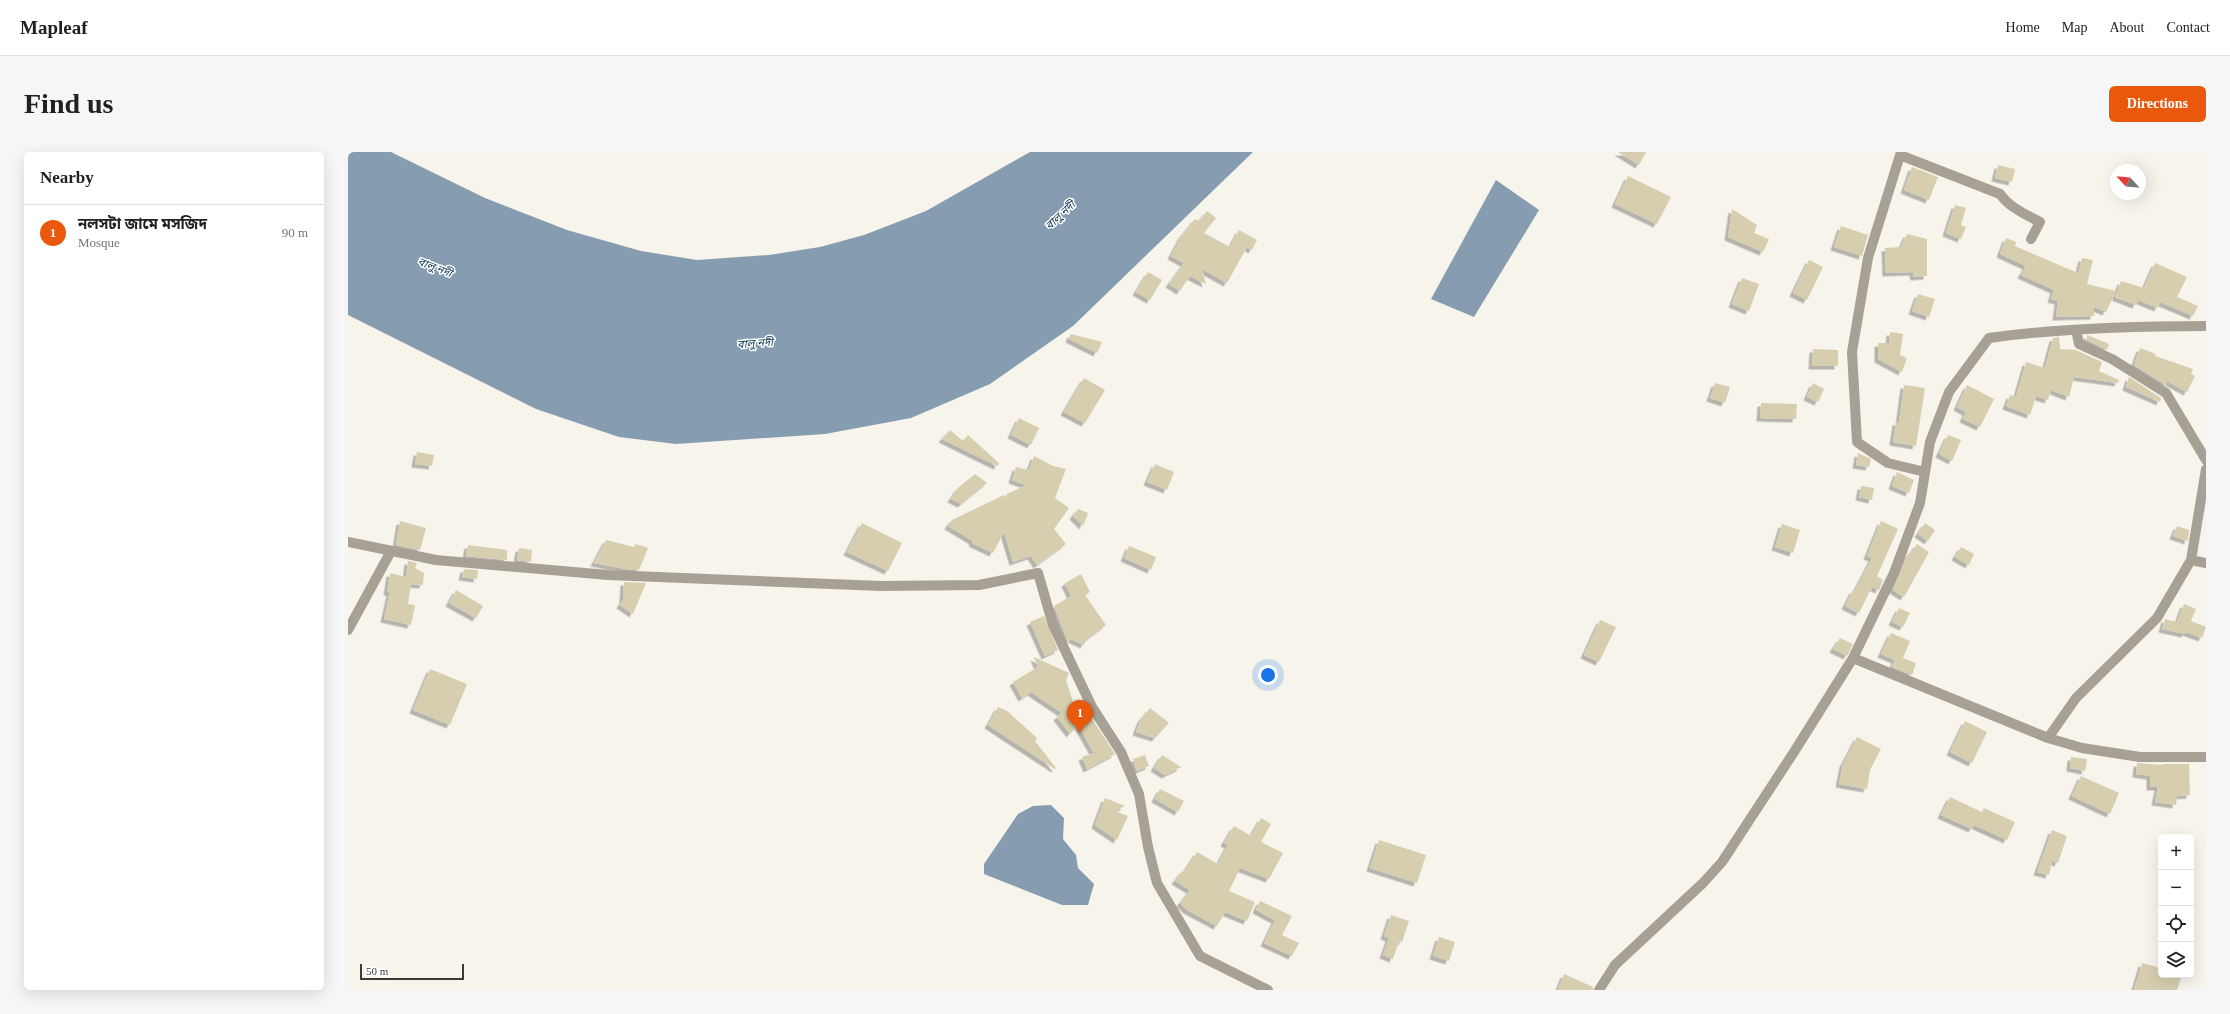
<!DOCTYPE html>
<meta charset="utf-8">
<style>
:root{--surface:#fff;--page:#f6f6f6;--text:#202124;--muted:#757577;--line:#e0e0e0;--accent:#ea580c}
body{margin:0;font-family:"Times New Roman","Noto Sans Bengali",serif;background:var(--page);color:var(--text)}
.controls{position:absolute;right:12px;bottom:12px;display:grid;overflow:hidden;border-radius:6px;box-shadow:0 4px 16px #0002}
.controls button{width:36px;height:36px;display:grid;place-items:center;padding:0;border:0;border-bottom:1px solid var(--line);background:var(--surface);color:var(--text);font:20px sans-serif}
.compass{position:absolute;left:1762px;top:12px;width:36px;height:36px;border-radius:50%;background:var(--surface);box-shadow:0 4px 16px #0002;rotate:296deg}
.scale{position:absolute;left:12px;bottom:10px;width:104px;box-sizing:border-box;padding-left:4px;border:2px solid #3a3935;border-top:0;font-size:11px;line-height:14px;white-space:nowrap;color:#3a3935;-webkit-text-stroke:3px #fff;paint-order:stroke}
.you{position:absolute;left:920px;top:523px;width:14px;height:14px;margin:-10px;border:3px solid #fff;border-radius:50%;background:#1a73e8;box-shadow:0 0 0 6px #1a73e833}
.badge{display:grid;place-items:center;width:26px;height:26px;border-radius:50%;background:var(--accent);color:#fff;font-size:13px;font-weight:700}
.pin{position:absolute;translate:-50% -33px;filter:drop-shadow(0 1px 2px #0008)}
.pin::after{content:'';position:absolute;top:21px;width:14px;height:12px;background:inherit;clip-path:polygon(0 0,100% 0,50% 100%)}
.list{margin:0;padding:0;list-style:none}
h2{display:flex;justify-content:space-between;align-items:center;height:52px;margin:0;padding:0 16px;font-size:17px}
h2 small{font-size:13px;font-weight:400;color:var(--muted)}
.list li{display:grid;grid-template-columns:26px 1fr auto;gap:12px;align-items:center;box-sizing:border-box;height:56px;padding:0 16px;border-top:1px solid var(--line)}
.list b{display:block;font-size:15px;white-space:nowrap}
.list p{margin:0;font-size:13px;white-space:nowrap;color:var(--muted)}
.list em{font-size:13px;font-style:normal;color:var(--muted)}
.icon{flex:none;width:22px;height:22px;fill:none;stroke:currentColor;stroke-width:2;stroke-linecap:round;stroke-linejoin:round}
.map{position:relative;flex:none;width:1858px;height:838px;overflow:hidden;border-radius:6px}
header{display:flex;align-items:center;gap:24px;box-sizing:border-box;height:56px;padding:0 20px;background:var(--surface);border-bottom:1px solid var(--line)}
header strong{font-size:19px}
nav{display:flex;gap:22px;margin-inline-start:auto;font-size:14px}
.intro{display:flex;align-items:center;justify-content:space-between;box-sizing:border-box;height:96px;padding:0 24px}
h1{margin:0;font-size:28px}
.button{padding:10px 18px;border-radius:6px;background:var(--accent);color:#fff;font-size:14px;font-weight:700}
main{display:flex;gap:24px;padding:0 24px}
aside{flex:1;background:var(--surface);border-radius:6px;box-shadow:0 4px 16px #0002}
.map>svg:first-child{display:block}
.water{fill:#859cb1}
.building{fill:#d7ceb0;filter:url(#shadow)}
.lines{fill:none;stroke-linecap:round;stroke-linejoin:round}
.minor{stroke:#a7a195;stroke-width:10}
.labels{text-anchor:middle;stroke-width:3;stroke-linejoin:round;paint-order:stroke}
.water-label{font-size:11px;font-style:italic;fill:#0a3453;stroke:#fff}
</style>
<header>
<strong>Mapleaf</strong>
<nav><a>Home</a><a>Map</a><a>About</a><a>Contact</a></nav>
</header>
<div class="intro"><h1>Find us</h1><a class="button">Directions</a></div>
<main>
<aside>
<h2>Nearby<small></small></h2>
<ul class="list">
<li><span class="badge">1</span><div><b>নলসটা জামে মসজিদ</b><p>Mosque</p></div><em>90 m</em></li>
</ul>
</aside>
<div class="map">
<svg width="1858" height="838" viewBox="0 0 1858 838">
<defs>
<filter id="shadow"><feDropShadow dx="-3.5" dy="3.5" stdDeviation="0" flood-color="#0004"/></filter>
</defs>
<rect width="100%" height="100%" fill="#f6f4eb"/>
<path class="water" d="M0 0H43L137 46 219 78 293 99 349 108 421 103 472 95 516 83 578 59 682 0H905L725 174 642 232 563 266 477 282 328 292 271 285 188 257 0 163Z
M1148 28 1191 58 1126 165 1083 147Z
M703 653 716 666 715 687 728 703 730 716 746 732 740 753H714L636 722V712L670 662 685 654Z"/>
<path class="building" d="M1270 0H1298L1291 13Z
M1650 13 1667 17 1664 30 1647 26Z
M1564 15 1590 25 1581 48 1556 38Z
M1280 24 1323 45 1309 72 1267 52Z
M1607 53 1618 56 1613 73 1618 75 1613 87 1598 81Z
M1384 57 1409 73 1406 81 1421 87 1415 100 1380 85Z
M859 59 868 66 856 81 882 95 891 78 909 88 904 98 899 95 879 131 854 117 858 132 842 124 832 139 821 132 836 111 823 104 834 83 847 67 851 69Z
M1493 74 1520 83 1514 104 1486 95Z
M1559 82 1579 87V124L1566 125 1565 120 1538 121 1537 96 1553 95Z
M1658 86 1668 90 1667 94 1669 95 1730 121 1734 106 1745 108 1739 132 1768 139 1758 160 1746 155V164L1708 165 1710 149 1703 147 1706 138 1673 123 1678 114 1652 102Z
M1461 108 1475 115 1459 148 1445 141Z
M1807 111 1839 125 1829 145 1850 154 1845 164 1812 150 1810 156 1790 148 1788 153 1767 145 1773 129 1796 136Z
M800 120 814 128 802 148 788 140Z
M1394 126 1411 132 1401 159 1384 152Z
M1570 142 1587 147 1581 165 1564 159Z
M1542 180 1555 182 1552 203 1559 206 1554 220 1530 207V191H1541Z
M723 182 754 190 749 201 721 187Z
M1739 183 1761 192 1759 198 1739 188Z
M1711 185 1712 197 1728 198 1754 210 1751 219 1771 228 1770 231 1726 225 1721 245 1703 238 1700 248 1688 244 1682 263 1658 254 1662 243 1668 245 1678 210 1697 216 1705 186Z
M1792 196 1808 202 1807 204 1845 217 1843 222 1847 224 1839 240 1819 229 1818 233 1786 213Z
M1465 197 1490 198V214H1464Z
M1781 225 1813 246 1812 250 1778 235Z
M736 226 757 238 737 271 716 260Z
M1367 231 1382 235 1377 251 1362 246Z
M1465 231 1476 237 1470 250 1459 245Z
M1556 233 1577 236 1568 294 1545 290 1548 270H1551Z
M1619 233 1646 247 1632 275 1615 267 1618 260 1609 255Z
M1413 251 1449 252 1448 267 1412 266Z
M671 266 691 276 683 293 663 283Z
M602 278 615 289 620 283 651 311 649 314 594 287Z
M1600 283 1613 288 1604 309 1591 302Z
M69 300 86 303 84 314 67 312Z
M1510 301 1523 307 1521 315 1508 313Z
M686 304 705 314 718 317 707 346 721 356 706 377 718 392 689 413 683 404 665 410 656 380 645 401 624 391 625 389 600 374 604 368 656 343 658 345 659 342 678 333 664 328 668 315 681 318Z
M807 312 826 320 819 338 799 330Z
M1549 320 1566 328 1561 341 1544 334Z
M627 322 639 331 613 352 603 347 610 336Z
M1513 334 1526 336 1524 348 1511 345Z
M730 357 740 361 735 374 725 364Z
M52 369 78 376 72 398 48 393Z
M1533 369 1550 377 1529 424 1535 428 1531 438 1524 435 1511 461 1497 454 1505 438 1507 439 1524 406 1519 404Z
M514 371 554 391 540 419 499 400Z
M1577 371 1587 378 1580 389 1570 382Z
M1434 372 1452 378 1445 401 1427 395Z
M1829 374 1841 378 1840 389 1825 384Z
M258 388 286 395 288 392 300 396 291 418 277 417 246 411Z
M1569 392 1581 400 1556 445 1545 438 1560 401 1562 402Z
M120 393 159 398V408L118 404Z
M781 394 808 405 803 418 776 406Z
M1613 395 1626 402 1621 413 1607 405Z
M171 396 184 398 183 410 169 408Z
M60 409 69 411 67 416 76 421 75 433 63 432 60 452 67 453 63 473 36 467 42 440H39L42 421 58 425Z
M116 417 130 418 129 427 114 425Z
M733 422 742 440 737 443 758 473 738 488 736 493 723 487 720 490 706 454 723 444 717 431Z
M276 430 298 431 285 462 272 453 275 448Z
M108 438 135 454 128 466 101 451Z
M1836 452 1848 457 1843 469 1858 475 1854 486 1838 480 1837 482 1814 477 1817 467 1829 470Z
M1551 456 1562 461 1555 475 1544 470Z
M696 464 710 498 697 504 682 470Z
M1252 468 1268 475 1251 510 1236 503Z
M1543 481 1562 489 1555 506 1568 511 1564 523 1544 515 1547 508 1533 502Z
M1492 486 1505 492 1499 504 1485 497Z
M686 505 721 521 718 528 730 565 739 559 767 602 739 617 734 605 746 601 730 573 722 582 709 565 714 561 683 540 674 546 665 530 690 515Z
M82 517 119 532 102 573 65 558Z
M650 555 659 559 689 586 687 589 708 616 707 617 640 573Z
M802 556 821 571 807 586 788 580 793 567Z
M1617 569 1639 580 1624 611 1602 600Z
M1509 585 1533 597 1522 618 1519 637 1491 632 1495 612Z
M797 603 801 614 789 619 785 607Z
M814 603 833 615 817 623 806 616Z
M1723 605 1739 607 1737 619 1722 616Z
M1789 611 1815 613V612H1841L1842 643 1829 644 1828 653 1807 650 1810 635H1802V624L1788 622Z
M1733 624 1771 641 1762 662 1724 644Z
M812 637 836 649 830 660 807 647Z
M1602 645 1634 660 1636 656 1667 670 1659 688 1626 673 1624 677 1593 663Z
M757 646 777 654 767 659 780 664 769 688 747 673Z
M913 666 923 672 913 690 935 701 921 727 892 716 881 739 907 750 899 769 877 760 869 774 839 758 832 751 842 738 827 729 834 719 836 720 849 700 870 712 880 693 876 691 886 674 903 684Z
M1704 678 1719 684 1710 711 1704 709 1701 723 1689 720Z
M1031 688 1078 703 1069 731 1022 716Z
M912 749 944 764 934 783 951 791 944 804 916 791 927 768 908 758Z
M1043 763 1061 769 1054 790 1051 789 1045 807 1035 803 1041 786 1036 784Z
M1091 785 1107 790 1101 809 1085 804Z
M1794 811 1813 816V823H1834L1829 838H1786Z
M1216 822 1245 835V838H1210Z"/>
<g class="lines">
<path class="minor" d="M1553 0 1520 106 1504 200 1509 290 1540 311 1577 320
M1552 3 1652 42C1662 56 1677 62 1692 70L1683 87
M1728 178 1731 192 1764 207 1818 241 1858 308
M0 390 88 408 260 423 533 434 631 433 690 421 705 473 744 555 773 600 791 642 800 695 809 731 852 804 920 838
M1843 408 1858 411
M0 478 43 399
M1505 506 1700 586 1734 596 1792 605H1858
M1700 586 1728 546 1809 466 1843 408 1858 317
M1251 838 1267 813 1355 731 1374 710 1446 600 1505 506 1546 421 1572 351 1582 290 1601 240 1641 186C1713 176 1785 174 1858 174"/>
</g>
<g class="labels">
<g class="water-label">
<text transform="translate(712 63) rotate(-43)" y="4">বালু নদী</text>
<text transform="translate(87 115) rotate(21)" y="4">বালু নদী</text>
<text transform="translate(407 191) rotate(-4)" y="4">বালু নদী</text>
</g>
</g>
</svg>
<div class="controls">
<button>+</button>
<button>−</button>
<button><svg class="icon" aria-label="locate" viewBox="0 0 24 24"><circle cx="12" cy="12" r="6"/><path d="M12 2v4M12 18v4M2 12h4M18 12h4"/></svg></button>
<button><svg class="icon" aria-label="layers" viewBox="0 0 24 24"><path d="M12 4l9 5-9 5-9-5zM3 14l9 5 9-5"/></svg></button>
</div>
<svg class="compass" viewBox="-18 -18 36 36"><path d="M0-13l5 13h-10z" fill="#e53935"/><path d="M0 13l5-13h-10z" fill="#757577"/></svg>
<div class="scale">50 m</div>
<div class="you"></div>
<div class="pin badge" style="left:732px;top:581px">1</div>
</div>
</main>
